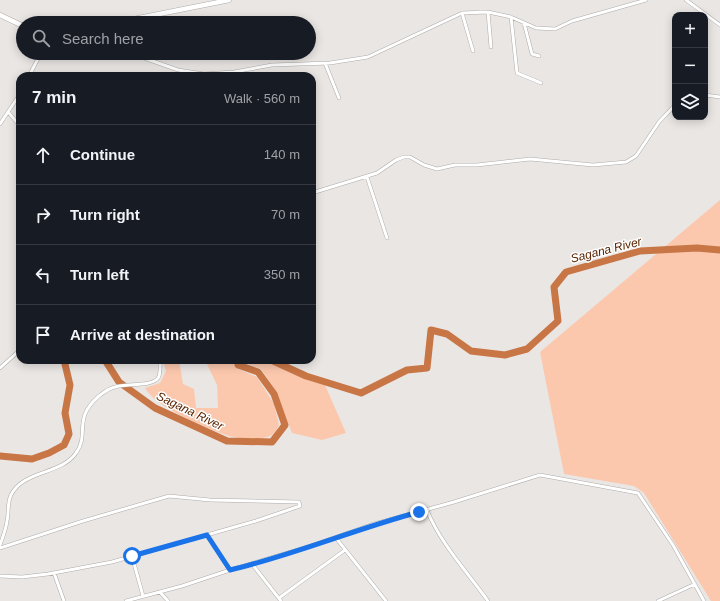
<!DOCTYPE html>
<meta charset="utf-8">
<style>
:root{--surface:#171b24;--page:#242831;--text:#f1f3f6;--muted:#9ea1a6;--line:#363941}
body{margin:0;font-family:Helvetica,sans-serif;background:var(--page);color:var(--text)}
.controls{position:absolute;right:12px;top:12px;display:grid;overflow:hidden;border-radius:8px;box-shadow:0 2px 10px #0003}
.controls button{width:36px;height:36px;display:grid;place-items:center;padding:0;border:0;border-bottom:1px solid var(--line);background:var(--surface);color:var(--text);font:20px sans-serif}
.stop{position:absolute;width:12px;height:12px;margin:-9px;border:3px solid #1a73e8;border-radius:50%;background:#fff}
.stop.end{background:#1a73e8;border-color:#fff;box-shadow:0 1px 4px #0008}
.list{margin:0;padding:0;list-style:none}
h2{display:flex;justify-content:space-between;align-items:center;height:52px;margin:0;padding:0 16px;font-size:17px}
h2 small{font-size:13px;font-weight:400;color:var(--muted)}
.list li{display:grid;grid-template-columns:26px 1fr auto;gap:12px;align-items:center;box-sizing:border-box;height:60px;padding:0 16px;border-top:1px solid var(--line)}
.list b{display:block;font-size:15px;white-space:nowrap}
.list em{font-size:13px;font-style:normal;color:var(--muted)}
.icon{flex:none;width:22px;height:22px;fill:none;stroke:currentColor;stroke-width:2;stroke-linecap:round;stroke-linejoin:round}
.map{position:relative;flex:none;width:720px;height:601px;overflow:hidden}
.search{position:absolute;background:var(--surface);box-shadow:0 2px 10px #0003;left:16px;top:16px;width:300px;height:44px;display:flex;align-items:center;gap:10px;box-sizing:border-box;padding:0 14px;border-radius:22px;color:var(--muted);font-size:15px}
.panel{position:absolute;background:var(--surface);box-shadow:0 2px 10px #0003;left:16px;top:72px;width:300px;height:292px;border-radius:12px}
.map>svg:first-child{display:block}
.green{fill:#fbc8ad}
.lines{fill:none;stroke-linecap:round;stroke-linejoin:round}
.river{stroke:#c87646;stroke-width:7}
.street-casing{stroke:#aeaba9;stroke-width:4}
.secondary-casing{stroke:#aeaba9;stroke-width:5.5}
.street{stroke:#fff;stroke-width:3}
.secondary{stroke:#fff;stroke-width:4.5}
.route{stroke:#1a73e8;stroke-width:5}
.labels{text-anchor:middle;stroke-width:3;stroke-linejoin:round;paint-order:stroke}
.water-label{font-size:12px;font-style:italic;fill:#5a2500;stroke:#fff}
</style>
<div class="map">
<svg width="720" height="601" viewBox="0 0 720 601">
<rect width="100%" height="100%" fill="#eae6e4"/>
<path class="green" d="M720 200V601H711L644 493 634 486 564 474 540 352Z
M163 360H179L183 384 194 389 196 408H218L217 385 205 360H235L238 369 257 377 274 404 279 425C277 428 275 433 272 435 262 441 240 439 229 436 208 429 155 407 145 388L160 383 166 371Z
M242 360H264L311 381 325 385 346 433 322 440 292 433 276 391 261 369 243 362Z"/>
<g class="lines">
<path class="river" d="M105 360 119 382 155 408 227 441 272 442 285 425 274 394 258 372 238 365V360
M271 360 306 376 361 393 407 370 427 368 431 330 447 334 471 351 505 355 527 349 558 321 554 287 566 272 640 251 697 248 720 250
M0 456 32 459 49 453 64 445 69 434 65 413 70 385 64 360"/>
<defs>
<path id="street" d="M686 0 720 25
M488 12 491 47
M462 13 473 51
M511 17 517 73 541 83
M524 23 532 54 539 56
M130 53 178 70 204 74 234 72 272 65 330 63 368 57 462 13 488 12 511 17 536 28 555 29 572 21 646 0
M325 63 339 98
M29 76 41 53
M705 95 720 97
M9 113 20 126
M0 124 20 94
M367 177 387 238
M312 193 377 173 396 160 404 157H410L424 165 437 169 455 165H477L530 159 593 165 626 162 636 156 659 122 675 105
M0 368 20 350
M427 510C440 543 468 573 488 601
M207 535 230 570
M336 538 386 601
M0 545C3 537 6 529 7 521 9 513 7 503 11 495 23 470 61 475 76 453 90 434 72 419 99 396 104 392 109 388 115 387 125 383 152 387 158 378 161 374 160 365 160 360
M0 548 83 521 169 496 210 500 299 502 300 506 256 521 112 562 48 574 22 577 0 576
M132 556 143 596
M252 564 281 601
M54 573 64 601
M160 592 168 601
M279 598 345 550
M126 601 182 586 230 570 311 546 374 524 454 502 540 475 638 493 673 545 704 601
M658 601 695 584"/>
<path id="secondary" d="M0 15 23 26
M114 23 229 0"/>
</defs>
<use href="#street" class="street-casing"/>
<use href="#secondary" class="secondary-casing"/>
<use href="#street" class="street"/>
<use href="#secondary" class="secondary"/>
</g>
<g class="lines">
<path class="route" d="M132 556 207 535 230 570C294 555 355 529 419 512"/>
</g>
<g class="labels">
<g class="water-label">
<text transform="translate(606 250) rotate(-14)" y="4">Sagana River</text>
<text transform="translate(190 411) rotate(26)" y="4">Sagana River</text>
</g>
</g>
</svg>
<div class="controls">
<button>+</button>
<button>−</button>
<button><svg class="icon" aria-label="layers" viewBox="0 0 24 24"><path d="M12 4l9 5-9 5-9-5zM3 14l9 5 9-5"/></svg></button>
</div>
<div class="stop" style="left:132px;top:556px"></div>
<div class="stop end" style="left:419px;top:512px"></div>
<div class="search"><svg class="icon" aria-label="search" viewBox="0 0 24 24"><circle cx="10" cy="10" r="6"/><path d="M15 15l6 6"/></svg>Search here</div>
<section class="panel">
<h2>7 min<small>Walk · 560 m</small></h2>
<ul class="list">
<li><svg class="icon" aria-label="ahead" viewBox="0 0 24 24"><path d="M12 20V5M6 11l6-6 6 6"/></svg><div><b>Continue</b></div><em>140 m</em></li>
<li><svg class="icon" aria-label="right" viewBox="0 0 24 24"><path d="M7 20v-9h11M14 6l5 5-5 5"/></svg><div><b>Turn right</b></div><em>70 m</em></li>
<li><svg class="icon" aria-label="left" viewBox="0 0 24 24"><path d="M17 20v-9H6M10 6l-5 5 5 5"/></svg><div><b>Turn left</b></div><em>350 m</em></li>
<li><svg class="icon" aria-label="arrive" viewBox="0 0 24 24"><path d="M6 21V4h12l-3 4 3 4H6"/></svg><div><b>Arrive at destination</b></div></li>
</ul>
</section>
</div>
